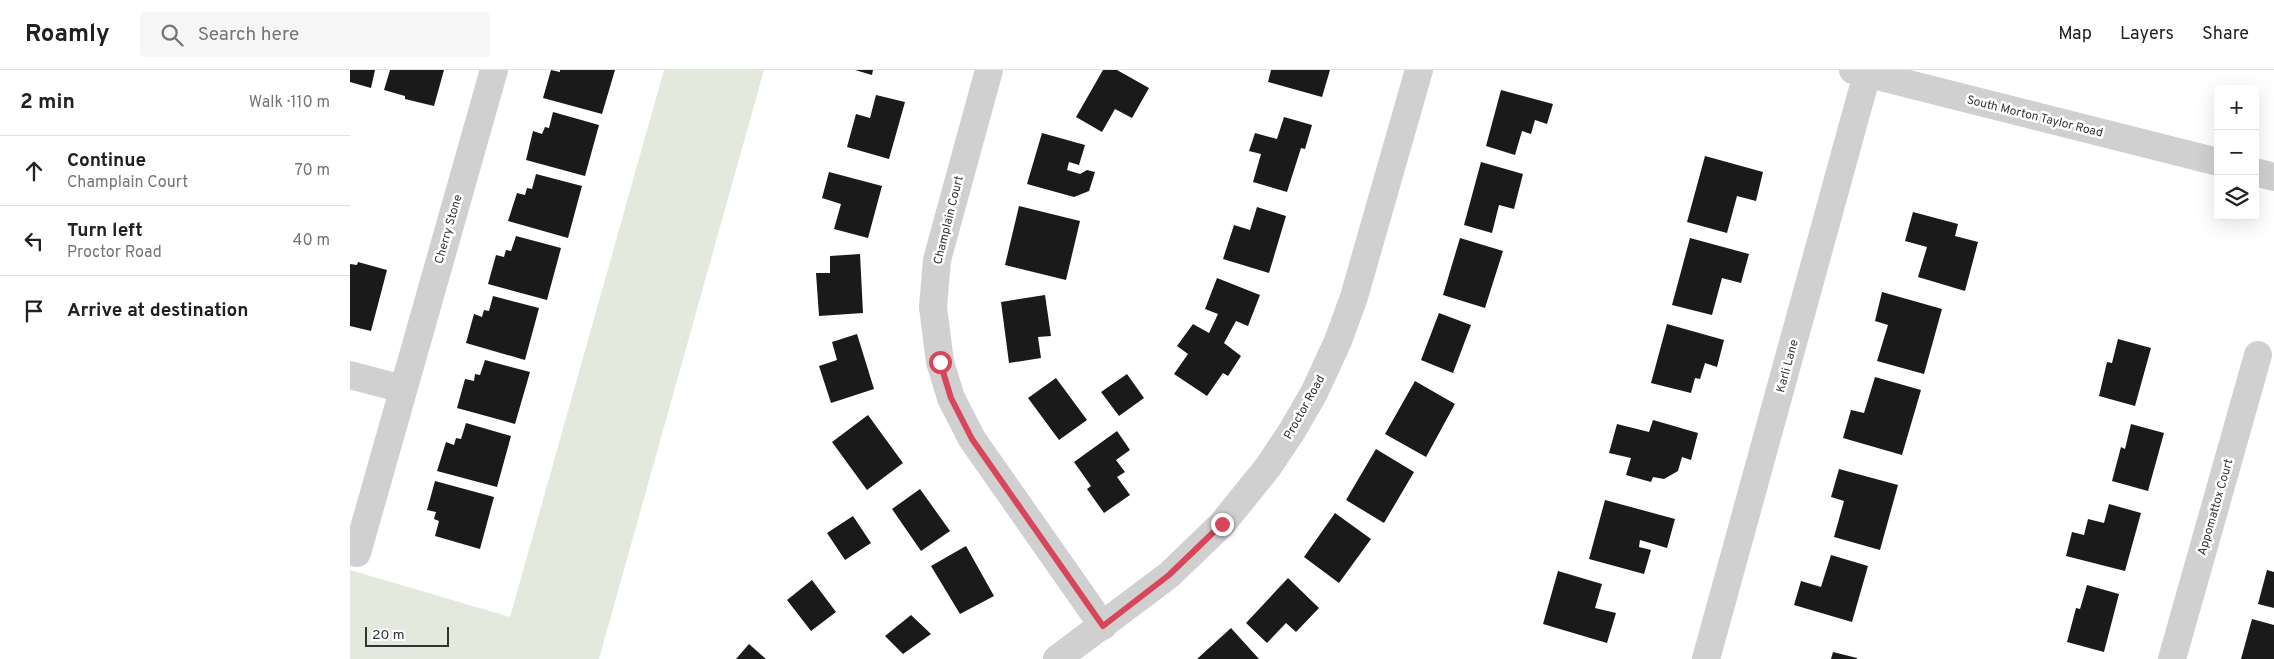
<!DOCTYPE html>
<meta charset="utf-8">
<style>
:root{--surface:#fff;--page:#f6f6f6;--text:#202124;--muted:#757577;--line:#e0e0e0}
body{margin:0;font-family:Overpass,sans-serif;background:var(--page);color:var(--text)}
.controls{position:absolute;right:15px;top:15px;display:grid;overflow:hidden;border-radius:5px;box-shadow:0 5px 20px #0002}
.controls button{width:45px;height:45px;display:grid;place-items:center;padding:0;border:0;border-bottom:1px solid var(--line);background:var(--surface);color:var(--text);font:25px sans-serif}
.scale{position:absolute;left:15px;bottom:12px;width:84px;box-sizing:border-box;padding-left:5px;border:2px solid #333;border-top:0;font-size:14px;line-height:18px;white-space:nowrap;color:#333;-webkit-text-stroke:4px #fff;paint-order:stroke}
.stop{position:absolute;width:15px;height:15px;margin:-11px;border:4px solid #d8465b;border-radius:50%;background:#fff}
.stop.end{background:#d8465b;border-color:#fff;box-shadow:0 1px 5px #0008}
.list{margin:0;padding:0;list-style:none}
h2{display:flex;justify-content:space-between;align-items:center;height:65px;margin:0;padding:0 20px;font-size:21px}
h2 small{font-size:16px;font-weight:400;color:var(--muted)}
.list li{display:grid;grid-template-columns:32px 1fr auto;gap:15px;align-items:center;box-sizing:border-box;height:70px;padding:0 20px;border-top:1px solid var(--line)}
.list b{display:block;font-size:19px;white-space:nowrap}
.list p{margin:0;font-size:16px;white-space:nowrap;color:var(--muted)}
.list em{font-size:16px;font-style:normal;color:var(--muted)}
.icon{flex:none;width:28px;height:28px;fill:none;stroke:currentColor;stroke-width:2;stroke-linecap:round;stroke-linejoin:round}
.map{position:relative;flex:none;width:1924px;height:589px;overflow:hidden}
header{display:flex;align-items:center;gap:30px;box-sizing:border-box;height:70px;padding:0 25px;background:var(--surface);border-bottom:1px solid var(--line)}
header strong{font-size:24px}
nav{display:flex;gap:28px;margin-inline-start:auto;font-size:18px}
.search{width:350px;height:45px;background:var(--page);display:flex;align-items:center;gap:12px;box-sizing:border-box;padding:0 18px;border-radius:5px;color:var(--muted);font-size:19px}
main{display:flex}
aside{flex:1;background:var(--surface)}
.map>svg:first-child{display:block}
.green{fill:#e3e9dc}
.building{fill:#1a1a1a}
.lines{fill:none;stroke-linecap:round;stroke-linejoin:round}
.minor{stroke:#d0d0d0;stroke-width:28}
.route{stroke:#d8465b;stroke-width:6}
.labels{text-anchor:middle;stroke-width:5;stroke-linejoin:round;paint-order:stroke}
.street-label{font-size:12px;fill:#333;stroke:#fff}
</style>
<header>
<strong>Roamly</strong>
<div class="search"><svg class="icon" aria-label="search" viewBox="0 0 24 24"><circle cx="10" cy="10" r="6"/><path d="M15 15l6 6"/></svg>Search here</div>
<nav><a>Map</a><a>Layers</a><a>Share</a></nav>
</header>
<main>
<aside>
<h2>2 min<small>Walk · 110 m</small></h2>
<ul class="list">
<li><svg class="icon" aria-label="ahead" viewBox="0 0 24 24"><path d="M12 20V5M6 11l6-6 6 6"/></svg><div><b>Continue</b><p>Champlain Court</p></div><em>70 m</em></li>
<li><svg class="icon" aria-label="left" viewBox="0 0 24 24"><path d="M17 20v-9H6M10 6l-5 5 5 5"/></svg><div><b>Turn left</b><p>Proctor Road</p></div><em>40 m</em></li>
<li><svg class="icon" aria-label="arrive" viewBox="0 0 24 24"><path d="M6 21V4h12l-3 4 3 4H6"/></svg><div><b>Arrive at destination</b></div></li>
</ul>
</aside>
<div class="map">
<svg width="1924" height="589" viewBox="0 0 1924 589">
<rect width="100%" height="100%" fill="#fff"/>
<path class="green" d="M314 0H414L249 589H0V500L160 547Z"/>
<path class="building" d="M0 0H25L21 18 0 12Z
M40 0H94L84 36 55 29V26L34 20Z
M201 0 210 2V0H265L252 44 193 28Z
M505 0H523L522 5Z
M753 0H767L799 18 782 48 765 39 752 62 726 47Z
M921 0H980L972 27 918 12Z
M1151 20 1203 34 1197 54 1185 50 1181 64 1172 61 1165 85 1136 76Z
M526 25 555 32 539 89 497 77 506 44 520 48Z
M203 42 249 55 235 106 176 90 183 61 192 64 195 57 199 58Z
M934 47 962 55 955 79 951 78 937 122 903 112 911 84 899 81 905 63 927 69Z
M692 63 735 75 729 95 719 92 717 100 730 104 737 100 745 102 739 121 724 127 677 114Z
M1355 86 1413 102 1406 131 1387 126 1377 163 1337 152Z
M1131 92 1173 104 1164 139 1149 135 1142 163 1114 155Z
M479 102 532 116 518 168 484 159 491 134 472 128Z
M186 104 232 116 218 168 158 151 167 123 175 125 177 118 182 119Z
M669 136 730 151 716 210 655 195Z
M907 137 936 146 919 203 873 189 884 155 900 160Z
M1563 142 1608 154 1605 166 1628 172 1615 221 1568 207 1577 177 1555 171Z
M166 166 211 178 197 230 138 214 146 185 154 187 156 180 161 181Z
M1110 168 1153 181 1135 238 1093 225Z
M1340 168 1399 184 1391 213 1372 208 1362 245 1322 235Z
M510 184 513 243 469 246 466 203H480V186Z
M8 192 37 200 21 261 0 256V194L7 195Z
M867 208 910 225 898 256 886 251 874 273 891 286 878 306 873 303 857 326 824 304 838 284 827 276 843 254 859 263 868 244 855 239Z
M1532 222 1592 239 1574 304 1527 291 1538 255 1525 251Z
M695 225 701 266 688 267 691 288 659 293 651 232Z
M143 226 189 238 175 290 116 273 124 244 132 247 134 240 139 241Z
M1089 243 1121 255 1103 303 1071 290Z
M1317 254 1374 270 1367 297 1355 293 1350 309 1345 308 1341 323 1301 313Z
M507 264 524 319 481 333 469 296 487 290 482 272Z
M1768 269 1801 278 1785 336 1749 326 1757 292 1762 293Z
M135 290 180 302 165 354 107 338 115 309 124 311 125 304 130 305Z
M777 304 794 328 769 346 751 322Z
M1525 307 1571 320 1552 385 1493 368 1501 340 1514 343Z
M706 308 737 350 709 370 678 328Z
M1065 311 1105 334 1076 387 1035 364Z
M518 345 553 393 517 420 482 372Z
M1303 350 1348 363 1341 390 1332 387 1328 401 1314 409 1303 407 1301 412 1276 405 1281 388 1259 383 1267 354 1299 362Z
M116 353 161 366 147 417 87 401 96 372 104 375 106 368 111 369Z
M1781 354 1814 363 1798 421 1762 411 1771 377 1775 379Z
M767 361 780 380 766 390 775 402 767 407 780 425 754 443 737 419 741 416 724 392Z
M1026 379 1064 402 1034 453 996 430Z
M1489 399 1548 415 1530 480 1484 467 1494 431 1481 427Z
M85 411 144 427 130 479 85 466 89 451 84 449 86 442 77 440Z
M570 419 600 461 571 481 542 439Z
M1255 430 1325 449 1317 478 1290 470 1289 477 1301 480 1294 504 1239 489Z
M1759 434 1791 443 1775 501 1716 486 1722 462 1734 465 1738 449 1754 453Z
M985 443 1021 469 989 513 954 487Z
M503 446 521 473 495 490 477 463Z
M616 476 644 526 610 544 581 496Z
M1481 485 1518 496 1502 552 1444 535 1451 511 1471 517Z
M1917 500 1924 502V538L1908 534Z
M1208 501 1252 514 1245 538 1266 543 1257 573 1193 554Z
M938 508 969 538 946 562 936 553 917 573 896 553Z
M462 510 486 542 461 561 437 530Z
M1737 515 1769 524 1754 582 1717 572 1726 538 1730 539Z
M561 545 581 564 553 584 535 566Z
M1902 549 1924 555V589H1891Z
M881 558 909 589H847Z
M399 574 416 589H386Z
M1483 582 1507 588V589H1481Z"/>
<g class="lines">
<path class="minor" d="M639 0 587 190 583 237 590 292 601 328 622 369 753 556
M1503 0 1868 92
M1905 102 1924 107
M0 305 53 319
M7 483 144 0
M707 589 819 505 872 454 918 397 942 361 964 323 988 271 1004 227 1069 0
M1356 589 1517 4
M1822 589 1908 285"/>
</g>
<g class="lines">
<path class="route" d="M590 292 601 328 622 369 753 556 819 505 872 454"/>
</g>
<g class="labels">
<g class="street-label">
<text transform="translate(1685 46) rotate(14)" y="4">South Morton Taylor Road</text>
<text transform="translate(598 150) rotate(-76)" y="4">Champlain Court</text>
<text transform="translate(98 159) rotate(-74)" y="4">Cherry Stone</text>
<text transform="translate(1437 296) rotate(-75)" y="4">Karli Lane</text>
<text transform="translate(954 337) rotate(-61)" y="4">Proctor Road</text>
<text transform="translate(1865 437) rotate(-74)" y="4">Appomattox Court</text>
</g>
</g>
</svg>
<div class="controls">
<button>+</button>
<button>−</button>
<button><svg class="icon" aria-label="layers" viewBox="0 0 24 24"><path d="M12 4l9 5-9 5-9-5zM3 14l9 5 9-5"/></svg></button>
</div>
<div class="scale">20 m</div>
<div class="stop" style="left:590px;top:292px"></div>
<div class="stop end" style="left:872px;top:454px"></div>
</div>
</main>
